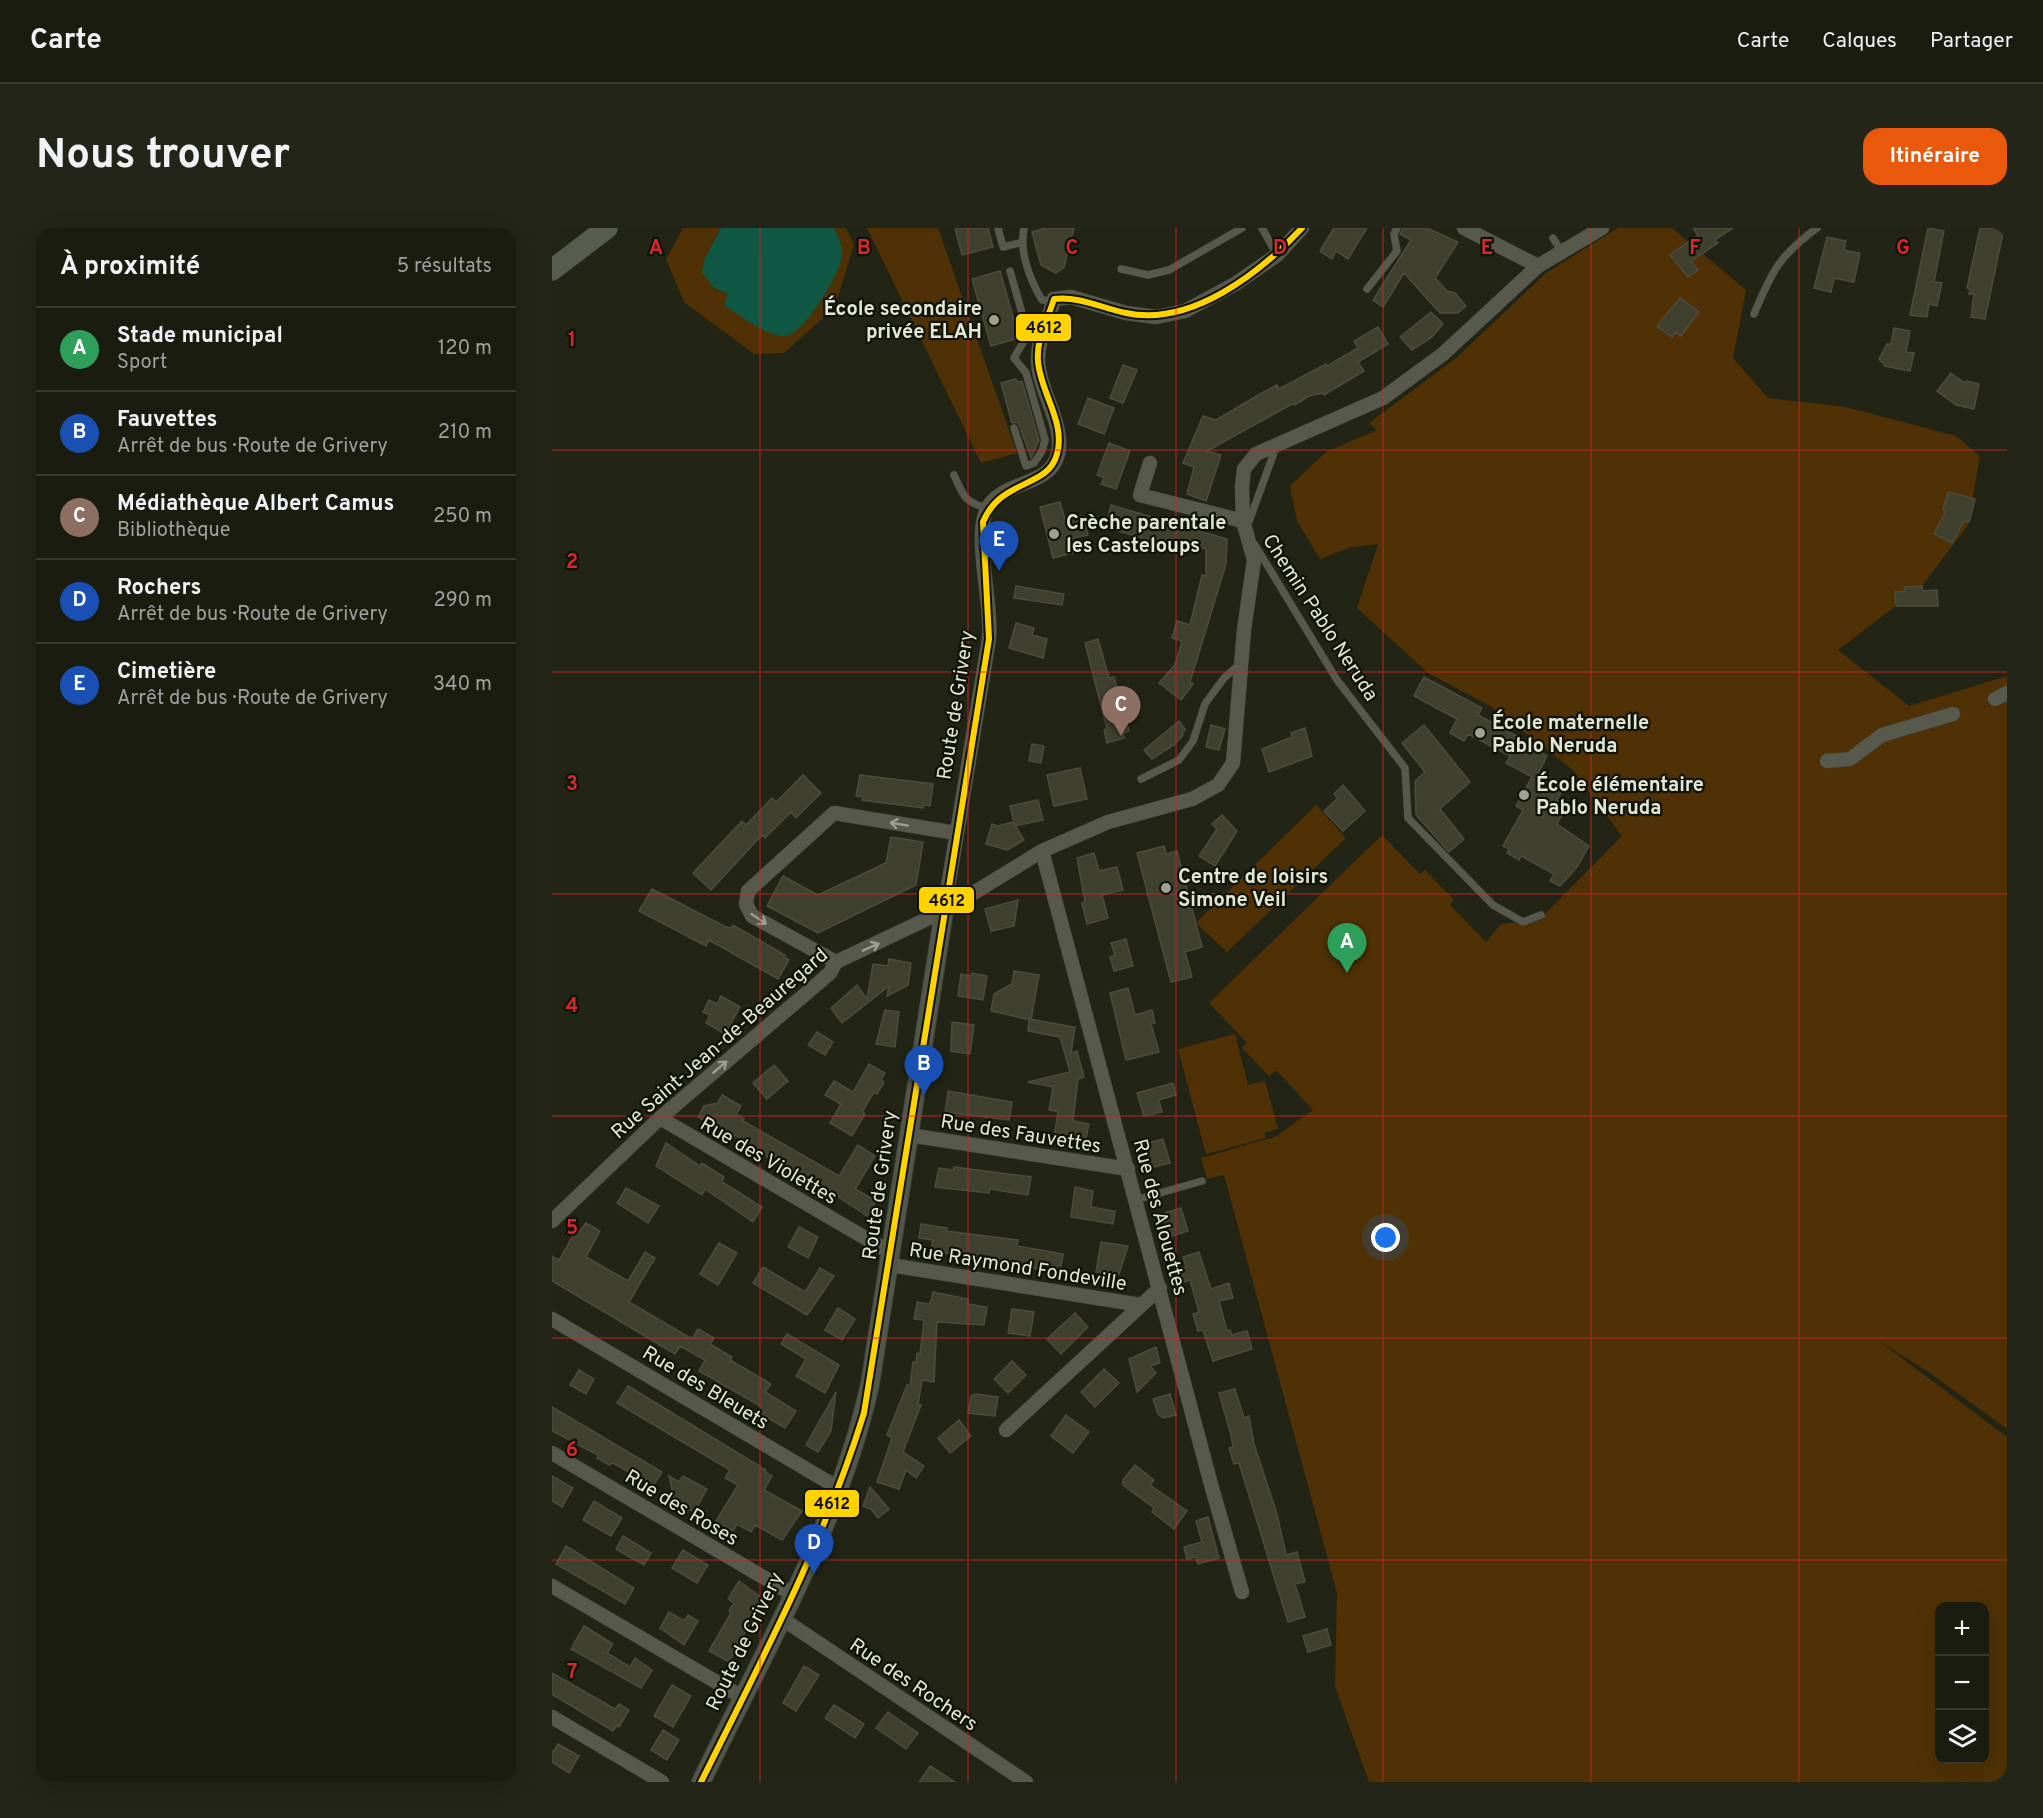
<!DOCTYPE html>
<html lang="fr">
<meta charset="utf-8">
<style>
:root{--surface:#1a1c10;--page:#232519;--text:#f1f3f6;--muted:#9fa19f;--line:#383a30;--accent:#ea580c}
body{margin:0;font-family:Overpass,sans-serif;background:var(--page);color:var(--text)}
.controls{position:absolute;right:18px;bottom:18px;display:grid;overflow:hidden;border-radius:12px;box-shadow:0 6px 24px #0002}
.controls button{width:54px;height:54px;display:grid;place-items:center;padding:0;border:0;border-bottom:2px solid var(--line);background:var(--surface);color:var(--text);font:30px sans-serif}
.you{position:absolute;left:834px;top:1010px;width:21px;height:21px;margin:-15px;border:4px solid #fff;border-radius:50%;background:#1a73e8;box-shadow:0 0 0 9px #1a73e833}
.badge{display:grid;place-items:center;width:39px;height:39px;border-radius:50%;background:var(--accent);color:#fff;font-size:20px;font-weight:700}
.pin{position:absolute;translate:-50% -50px;filter:drop-shadow(0 2px 3px #0008)}
.pin::after{content:'';position:absolute;top:32px;width:21px;height:18px;background:inherit;clip-path:polygon(0 0,100% 0,50% 100%)}
.list{margin:0;padding:0;list-style:none}
h2{display:flex;justify-content:space-between;align-items:center;height:78px;margin:0;padding:0 24px;font-size:26px}
h2 small{font-size:20px;font-weight:400;color:var(--muted)}
.list li{display:grid;grid-template-columns:39px 1fr auto;gap:18px;align-items:center;box-sizing:border-box;height:84px;padding:0 24px;border-top:2px solid var(--line)}
.list b{display:block;font-size:22px;white-space:nowrap}
.list p{margin:0;font-size:20px;white-space:nowrap;color:var(--muted)}
.list em{font-size:20px;font-style:normal;color:var(--muted)}
.icon{flex:none;width:33px;height:33px;fill:none;stroke:currentColor;stroke-width:2;stroke-linecap:round;stroke-linejoin:round}
.map{position:relative;flex:none;width:1455px;height:1554px;overflow:hidden;border-radius:18px}
header{display:flex;align-items:center;gap:36px;box-sizing:border-box;height:84px;padding:0 30px;background:var(--surface);border-bottom:2px solid var(--line)}
header strong{font-size:28px}
nav{display:flex;gap:33px;margin-inline-start:auto;font-size:21px}
.intro{display:flex;align-items:center;justify-content:space-between;box-sizing:border-box;height:144px;padding:0 36px}
h1{margin:0;font-size:42px}
.button{padding:15px 27px;border-radius:18px;background:var(--accent);color:#fff;font-size:21px;font-weight:700}
main{display:flex;gap:36px;padding:0 36px}
aside{flex:1;background:var(--surface);border-radius:18px;box-shadow:0 6px 24px #0002}
.map>svg:first-child{display:block}
.green{fill:#4f3105;fill-rule:evenodd}
.water{fill:#105843}
.building{fill:#40402f;stroke:#4c4c3e;stroke-width:1.5}
.lines{fill:none;stroke-linecap:round;stroke-linejoin:round}
.lane-casing{stroke:#3f4135;stroke-width:8}
.street-casing{stroke:#3f4135;stroke-width:15}
.secondary-casing{stroke:#3f4135;stroke-width:20}
.primary-casing{stroke:#3f4135;stroke-width:22}
.lane{stroke:#56594c;stroke-width:7}
.street{stroke:#56594c;stroke-width:14}
.secondary{stroke:#52574b;stroke-width:18}
.primary{stroke:#565c4f;stroke-width:21}
.bus-1-casing{stroke:#101307;stroke-width:10}
.bus-1{stroke:#ffd300;stroke-width:6}
.oneway{stroke:#9ca090}
.grid{fill:none;stroke:#d62828;stroke-width:1.5;stroke-opacity:0.55}
.poi-dot{fill:#9fa292;stroke:#101307;stroke-width:2}
.labels{text-anchor:middle;stroke-width:4.5;stroke-linejoin:round;paint-order:stroke}
.poi-label{font-size:20px;font-weight:bold;fill:#e2e6d5;stroke:#101307;text-anchor:start}
.street-label{font-size:20px;fill:#e2e6d5;stroke:#101307}
.grid-label{font-size:20px;text-anchor:middle;font-weight:bold;fill:#d62828;stroke:#101307;stroke-width:4.5;stroke-linejoin:round;paint-order:stroke}
.line-badge{stroke:#101307;stroke-width:2}
.pale-badge-label{font-size:16px;text-anchor:middle;font-weight:bold;fill:#111}
</style>
<header>
<strong>Carte</strong>
<nav><a>Carte</a><a>Calques</a><a>Partager</a></nav>
</header>
<div class="intro"><h1>Nous trouver</h1><a class="button">Itinéraire</a></div>
<main>
<aside>
<h2>À proximité<small>5 résultats</small></h2>
<ul class="list">
<li><span class="badge" style="background:#2e9e5b">A</span><div><b>Stade municipal</b><p>Sport</p></div><em>120 m</em></li>
<li><span class="badge" style="background:#1a4fb4">B</span><div><b>Fauvettes</b><p>Arrêt de bus · Route de Grivery</p></div><em>210 m</em></li>
<li><span class="badge" style="background:#8d6e63">C</span><div><b>Médiathèque Albert Camus</b><p>Bibliothèque</p></div><em>250 m</em></li>
<li><span class="badge" style="background:#1a4fb4">D</span><div><b>Rochers</b><p>Arrêt de bus · Route de Grivery</p></div><em>290 m</em></li>
<li><span class="badge" style="background:#1a4fb4">E</span><div><b>Cimetière</b><p>Arrêt de bus · Route de Grivery</p></div><em>340 m</em></li>
</ul>
</aside>
<div class="map">
<svg width="1455" height="1554" viewBox="0 0 1455 1554">
<rect width="100%" height="100%" fill="#222515"/>
<path class="green" d="M131 0H169L153 30 161 59 176 66 290 17 282 0H294L302 16 283 79 232 125 202 126 132 74 114 31Z
M315 0H386L465 225 429 235Z
M1066 0H1120L1194 62 1181 130 1216 170 1294 179 1404 208 1428 228 1416 297 1370 358 1286 422 1357 478 1455 448V1201L1378 1145 1327 1113 1455 1209V1554H817L783 1458 785 1365 672 947 655 951 649 930 723 909 761 882 724 842 717 848 690 820 695 815 657 775 830 607 868 646 873 642 902 672 898 677 934 714 949 696 987 692 1070 608 1021 542 938 478 876 445 805 380 826 316 799 319 768 331 745 293 738 258 774 224 825 202 817 195 904 130 994 45ZM1388 1378H1432V1532H1388Z
M764 577 794 610 675 724 644 695Z
M683 806 696 857 713 853 726 901 712 905 714 910 654 926 626 821Z"/>
<path class="water" d="M169 0H282C286 9 291 17 290 26 290 44 252 106 234 108 218 111 186 86 172 77L176 66 161 59 150 44 153 30Z"/>
<path class="building" d="M403 0H436L441 19 410 27Z
M494 0H522L512 39 504 45 489 37 480 4Z
M782 0H815L796 31 784 23 780 31 768 23Z
M851 0H875L906 14 883 50 895 63 903 65 914 78 906 85H888L852 45 831 79 821 72 859 12 848 6Z
M1141 0H1181L1163 12 1166 15 1139 33 1146 42 1136 49 1118 27 1146 7Z
M1376 0 1392 3 1382 54 1390 55 1385 78 1377 76 1375 89 1358 87Z
M1428 0H1452L1433 91 1419 89 1422 66H1417L1418 61 1415 60Z
M1275 9 1294 13 1292 22 1308 25 1302 54 1282 50 1279 64 1262 60Z
M448 43 467 110 439 118 420 51Z
M1128 70 1147 84 1129 108 1124 104 1120 109 1105 98Z
M879 84 891 96 880 109 860 122 848 109Z
M826 99 836 116 806 134 812 143 772 167 771 165 757 168 743 177 742 175 655 223 669 227 654 273 635 266 642 239 631 235 651 188 664 192 710 165 725 157 727 161 774 136 775 138 806 120 802 113Z
M1342 100 1358 103 1354 124 1362 125 1358 143 1333 138 1327 131 1335 116H1339Z
M571 137 585 142 571 175 558 170Z
M1399 145 1414 156V153L1427 156 1422 181 1404 177 1385 163Z
M464 151 465 154 470 153 487 212 479 230 466 194 460 195 449 155Z
M536 170 562 180 552 206 526 196Z
M557 215 578 223 564 261 549 256 552 250 545 247Z
M1396 264 1423 271 1417 294 1412 293 1400 315 1382 306 1394 283 1391 282Z
M508 274 513 292 530 288 536 307 521 310 525 324 501 330 488 279Z
M559 277 675 311 674 336 638 454 641 456 629 472 607 455 623 437 630 413 620 410 625 393 638 397 650 347 654 348V321L634 316 632 322 559 301 561 295 555 293Z
M464 358 512 366 510 377 462 370Z
M1370 358 1371 363 1385 362 1386 378H1344L1343 364 1353 363V359Z
M464 395 482 400 480 407 495 411 491 430 457 420Z
M546 411 557 450 562 449 577 503 571 505 572 510 555 515 552 502 555 501 533 415Z
M872 449 930 480 926 487 983 518 982 520 995 528 987 544 1013 558 1005 572 1015 577 1005 596 1037 618 1025 639 1008 658 998 653 1002 646 969 628 967 632 955 625 957 621 951 618 971 582 964 578 980 549 954 535 958 528 916 506 912 513 898 505 905 491 862 468Z
M627 493 633 501 630 508 622 517 600 531 592 522Z
M659 497 673 501 667 522 654 519Z
M872 497 918 554 888 581 912 611 897 624 864 587 863 553 873 544 850 515Z
M753 500 760 528 717 544 710 521 740 509 739 505Z
M480 516 492 518 489 535 477 533Z
M528 540 535 571 502 578 495 547Z
M251 547 269 565 244 590 239 584 213 610 210 607 159 662 141 645 190 593 194 597 220 570 224 574Z
M308 547 381 556 378 578 372 577 371 580 310 572 311 569 304 568Z
M791 557 813 583 791 603 772 583 786 570 782 566Z
M486 572 491 592 463 598 458 578Z
M670 587 685 603 663 638 647 628 665 601 660 596Z
M461 594 472 612 455 622 434 616 440 596 446 598Z
M339 609 371 614 364 657 266 705 215 678 231 648 266 667 334 635Z
M612 618 614 626 625 623 650 719 633 724 640 749 619 754 585 625Z
M542 625 547 643 565 639 571 662 550 667 556 690 535 696 530 675 533 674 525 630Z
M100 661 174 699 180 700 181 697 233 727 232 729 237 732 226 751 157 712 154 718 87 683Z
M466 672 462 698 439 703 433 681Z
M574 711 581 738 562 743 558 729 563 727 559 715Z
M337 731 359 735 356 757 335 768 337 758 290 795 279 780 305 757 315 771 321 736 336 738Z
M462 743 487 747 479 792 439 783 442 766 460 756Z
M420 745 435 748 431 772 406 768 409 746 419 748Z
M576 760 583 787 600 782 603 795 599 796 607 824 574 832 558 765Z
M169 768 188 779 173 806 154 795 158 787 151 784 157 772 165 776Z
M333 782 347 784 343 819 324 816Z
M477 791 523 799 519 825 525 823 532 849 526 851 521 893 537 896 533 915 502 910 506 884 497 882 501 859 476 854 518 844 508 809 476 803Z
M400 794 422 797 418 826 399 823Z
M265 804 281 814 273 827 256 817Z
M317 836 333 845 329 852 332 854 325 866 322 864 310 884 313 886 300 908 278 895 289 876 273 867 282 853 301 864Z
M222 837 236 853 215 871 201 855Z
M621 855 624 867 607 872 610 884 592 888 585 865Z
M396 863 460 874 457 892 393 884Z
M170 867 189 878 184 886 192 891 191 893 287 948 306 917 323 928 303 961 324 973 315 988 276 962 274 966 245 949 183 907 182 909 146 889 152 878 166 875Z
M611 911 618 935 598 940 592 916Z
M114 915 148 938 150 935 172 949 170 954 210 979 201 994 153 961 150 967 104 938Z
M402 939 479 949 476 967 438 961 437 965 383 959 387 940 402 942Z
M523 959 541 963 539 979 563 983 561 996 519 989Z
M74 960 107 978 96 995 65 975Z
M629 980 636 1003 617 1009 610 986Z
M34 995 48 1003 34 1029 76 1053 93 1024 103 1030 77 1074 140 1111 146 1101 162 1110 158 1116 180 1129 178 1132 219 1156 213 1164 244 1183 233 1200 209 1186 210 1179 147 1143 153 1132 128 1118 123 1126 0 1053V1028L7 1032 22 1006 25 1007Z
M369 996 395 1000 394 1003 466 1012 465 1018 511 1026 508 1044 448 1036V1032L379 1023 381 1012 367 1010Z
M247 999 266 1009 256 1030 236 1019Z
M549 1014 576 1018 567 1046 544 1044Z
M167 1015 185 1025 166 1057 148 1046Z
M647 1024 659 1061 677 1055 681 1070 667 1073 675 1103 678 1102 680 1107 695 1103 700 1121 661 1133 651 1102 646 1103 641 1086 647 1084 638 1052 631 1054 627 1041 634 1039 631 1029Z
M211 1039 253 1064 268 1040 282 1048 255 1087 201 1055Z
M381 1064 416 1071V1076L435 1079 432 1097 385 1094 382 1154 370 1152 366 1177H369L351 1224 372 1238 364 1250 354 1242 347 1261 325 1254 340 1210 335 1207 355 1157H358L361 1134H364L365 1125 368 1126 372 1092 362 1091 365 1074 378 1076Z
M286 1080 303 1091 290 1112 273 1102Z
M460 1081 482 1084 478 1108 456 1105Z
M523 1085 536 1099 509 1126 495 1111Z
M235 1106 287 1137 273 1165 244 1148 254 1131 229 1116Z
M604 1119 608 1135 598 1138 604 1145 585 1164 577 1131Z
M460 1133 474 1147 456 1165 442 1151Z
M552 1141 567 1155 543 1179 529 1164Z
M27 1142 42 1151 34 1166 18 1157Z
M76 1158 214 1242 213 1244 220 1248 212 1262 250 1283 230 1312 203 1297 199 1304 185 1296 181 1303 164 1293 186 1257 173 1250 178 1242 65 1175Z
M683 1161 692 1190 697 1188 702 1216 725 1286 734 1327 745 1324 753 1354 743 1356 753 1389 736 1394 687 1235 682 1236 677 1220 681 1219 679 1207 667 1165Z
M284 1164 279 1203 266 1224 254 1217Z
M423 1166 446 1169 443 1188 416 1185 419 1168Z
M618 1166 624 1187 611 1190 606 1186 601 1171Z
M0 1179 110 1244 101 1258 61 1235 57 1237 45 1230 46 1227 0 1203Z
M514 1187 537 1204 521 1225 499 1208Z
M407 1192 419 1208 398 1225 386 1210Z
M583 1237 602 1252 598 1257 635 1283 622 1301 600 1284 602 1280 571 1257V1252Z
M0 1248 21 1260 10 1279 0 1273Z
M117 1248 127 1254 131 1248 155 1261 142 1284 123 1275Z
M318 1259 337 1281 326 1290 319 1281 311 1278Z
M42 1273 70 1290 59 1308 31 1292Z
M656 1289 667 1330 646 1336 644 1329 635 1331 632 1319 650 1314 644 1293Z
M71 1308 99 1325 92 1337 64 1321Z
M14 1318 82 1360 73 1376 4 1336Z
M131 1322 156 1337 145 1355 120 1340Z
M187 1353 211 1371 177 1434 157 1423 179 1385 177 1383 182 1375 176 1371Z
M117 1384 132 1393 136 1387 146 1393 132 1417 108 1400Z
M32 1398 61 1416 55 1425 78 1439 83 1430 100 1442 89 1460 19 1421Z
M775 1401 779 1417 756 1424 751 1408Z
M252 1438 267 1447 244 1483 231 1475Z
M0 1445 63 1481 67 1476 77 1482 67 1499 65 1497 61 1503 0 1466Z
M120 1457 139 1468 121 1499 102 1488Z
M282 1477 312 1496 303 1510 273 1490Z
M336 1484 366 1505 354 1521 324 1500Z
M111 1502 127 1512 115 1532 99 1522Z
M6 1516 27 1528 17 1545 0 1534V1525Z
M378 1538 403 1554H367Z"/>
<g class="lines">
<defs>
<path id="lane" d="M446 0 451 19 471 14
M472 0C467 24 478 52 490 72L501 73
M710 0 725 27
M1001 10 1010 24
M569 41 596 47 617 42 690 0
M458 43 476 106 489 112
M815 61 845 23 842 6 845 0
M1202 86C1220 43 1227 28 1265 0
M462 200 474 238 482 235 490 223 493 212 474 145 462 130 476 106
M402 247C411 267 412 274 435 280
M695 299 724 219
M703 317 785 452 853 540 856 590 941 677 971 694 989 687
M589 551 627 532 641 513 653 476 672 450 688 436
M583 972 650 953"/>
<path id="street" d="M912 0 986 38
M598 235 588 267 691 293
M1443 471 1455 465
M1275 533 1298 531 1330 507 1401 486
M490 623 660 1260 690 1364
M392 683 437 411C441 376 420 306 436 279 452 252 498 259 506 226 513 196 487 164 486 133 485 113 497 91 502 71L519 69 574 85 604 89 633 83 683 56 725 27 750 0
M284 734 200 688 194 676 196 663 282 585 404 605
M108 890 339 1025
M357 907 576 941
M0 993 108 890 278 745 284 734 392 683 490 623 556 594 640 571 666 557 681 535 692 402 702 332 691 293 690 259 692 241 704 226 831 170 891 126 986 38 1050 0
M338 1037 589 1077
M0 1091 288 1261
M454 1202 608 1060
M0 1225 240 1366
M0 1358 190 1469
M229 1390 474 1554
M0 1489 110 1554"/>
<path id="secondary" d="M149 1554C211 1425 287 1297 318 1156L392 683"/>
<path id="primary" d="M0 42 55 0"/>
</defs>
<use href="#lane" class="lane-casing"/>
<use href="#street" class="street-casing"/>
<use href="#secondary" class="secondary-casing"/>
<use href="#primary" class="primary-casing"/>
<use href="#lane" class="lane"/>
<use href="#street" class="street"/>
<use href="#secondary" class="secondary"/>
<use href="#primary" class="primary"/>
<defs>
<path id="bus-1" d="M149 1554C209 1433 272 1315 312 1185L437 411 431 294C449 250 496 261 505 226 514 194 488 164 486 133 484 111 496 91 502 71 528 68 549 80 574 85 639 99 708 45 750 0"/>
</defs>
<use href="#bus-1" class="bus-1-casing"/>
<use href="#bus-1" class="bus-1"/>
</g>
<defs><path id="oneway-shaft" d="M-6 0H5M1.5-3L5.5 0L1.5 3" fill="none" stroke-width="1.6" stroke-linecap="round" stroke-linejoin="round" transform="scale(1.5)"/></defs>
<g class="oneway">
<use href="#oneway-shaft" transform="translate(347 596) rotate(-170)"/>
<use href="#oneway-shaft" transform="translate(207 691) rotate(34)"/>
<use href="#oneway-shaft" transform="translate(319 719) rotate(-24)"/>
<use href="#oneway-shaft" transform="translate(168 839) rotate(-41)"/>
</g>
<path class="grid" d="M208 0V1554M416 0V1554M624 0V1554M831 0V1554M1039 0V1554M1247 0V1554M0 222H1455M0 444H1455M0 666H1455M0 888H1455M0 1110H1455M0 1332H1455"/>
<g class="poi-dot">
<circle cx="442" cy="92" r="6"/>
<circle cx="502" cy="306" r="6"/>
<circle cx="928" cy="505" r="6"/>
<circle cx="972" cy="567" r="6"/>
<circle cx="614" cy="660" r="6"/>
</g>
<g class="labels">
<g class="poi-label">
<text x="430" y="87" text-anchor="end">École secondaire<tspan x="430" dy="23">privée ELAH</tspan></text>
<text x="514" y="301">Crèche parentale<tspan x="514" dy="23">les Casteloups</tspan></text>
<text x="940" y="501">École maternelle<tspan x="940" dy="23">Pablo Neruda</tspan></text>
<text x="984" y="563">École élémentaire<tspan x="984" dy="23">Pablo Neruda</tspan></text>
<text x="626" y="655">Centre de loisirs<tspan x="626" dy="23">Simone Veil</tspan></text>
</g>
<g class="street-label">
<text transform="translate(769 389) rotate(57)" y="7">Chemin Pablo Neruda</text>
<text transform="translate(403 477) rotate(-81)" y="7">Route de Grivery</text>
<text transform="translate(167 815) rotate(-41)" y="7">Rue Saint-Jean-de-Beauregard</text>
<text transform="translate(469 905) rotate(9)" y="7">Rue des Fauvettes</text>
<text transform="translate(217 932) rotate(30)" y="7">Rue des Violettes</text>
<text transform="translate(327 957) rotate(-82)" y="7">Route de Grivery</text>
<text transform="translate(609 989) rotate(75)" y="7">Rue des Alouettes</text>
<text transform="translate(466 1038) rotate(9)" y="7">Rue Raymond Fondeville</text>
<text transform="translate(154 1159) rotate(31)" y="7">Rue des Bleuets</text>
<text transform="translate(130 1279) rotate(31)" y="7">Rue des Roses</text>
<text transform="translate(192 1413) rotate(-64)" y="7">Route de Grivery</text>
<text transform="translate(362 1456) rotate(34)" y="7">Rue des Rochers</text>
</g>
</g>
<g class="grid-label">
<text x="104" y="26">A</text>
<text x="312" y="26">B</text>
<text x="520" y="26">C</text>
<text x="728" y="26">D</text>
<text x="935" y="26">E</text>
<text x="1143" y="26">F</text>
<text x="1351" y="26">G</text>
<text x="20" y="118">1</text>
<text x="20" y="340">2</text>
<text x="20" y="562">3</text>
<text x="20" y="784">4</text>
<text x="20" y="1006">5</text>
<text x="20" y="1228">6</text>
<text x="20" y="1450">7</text>
</g>
<g class="line-badge">
<rect x="463" y="85" width="57" height="29" rx="6" fill="#ffd300"/>
<rect x="366" y="658" width="57" height="28" rx="6" fill="#ffd300"/>
<rect x="252" y="1261" width="56" height="29" rx="6" fill="#ffd300"/>
</g>
<g class="pale-badge-label">
<text x="492" y="105">4612</text>
<text x="395" y="678">4612</text>
<text x="280" y="1281">4612</text>
</g>
</svg>
<div class="controls">
<button>+</button>
<button>−</button>
<button><svg class="icon" aria-label="layers" viewBox="0 0 24 24"><path d="M12 4l9 5-9 5-9-5zM3 14l9 5 9-5"/></svg></button>
</div>
<div class="you"></div>
<div class="pin badge" style="left:795px;top:745px;background:#2e9e5b">A</div>
<div class="pin badge" style="left:372px;top:867px;background:#1a4fb4">B</div>
<div class="pin badge" style="left:569px;top:508px;background:#8d6e63">C</div>
<div class="pin badge" style="left:262px;top:1346px;background:#1a4fb4">D</div>
<div class="pin badge" style="left:447px;top:343px;background:#1a4fb4">E</div>
</div>
</main>
